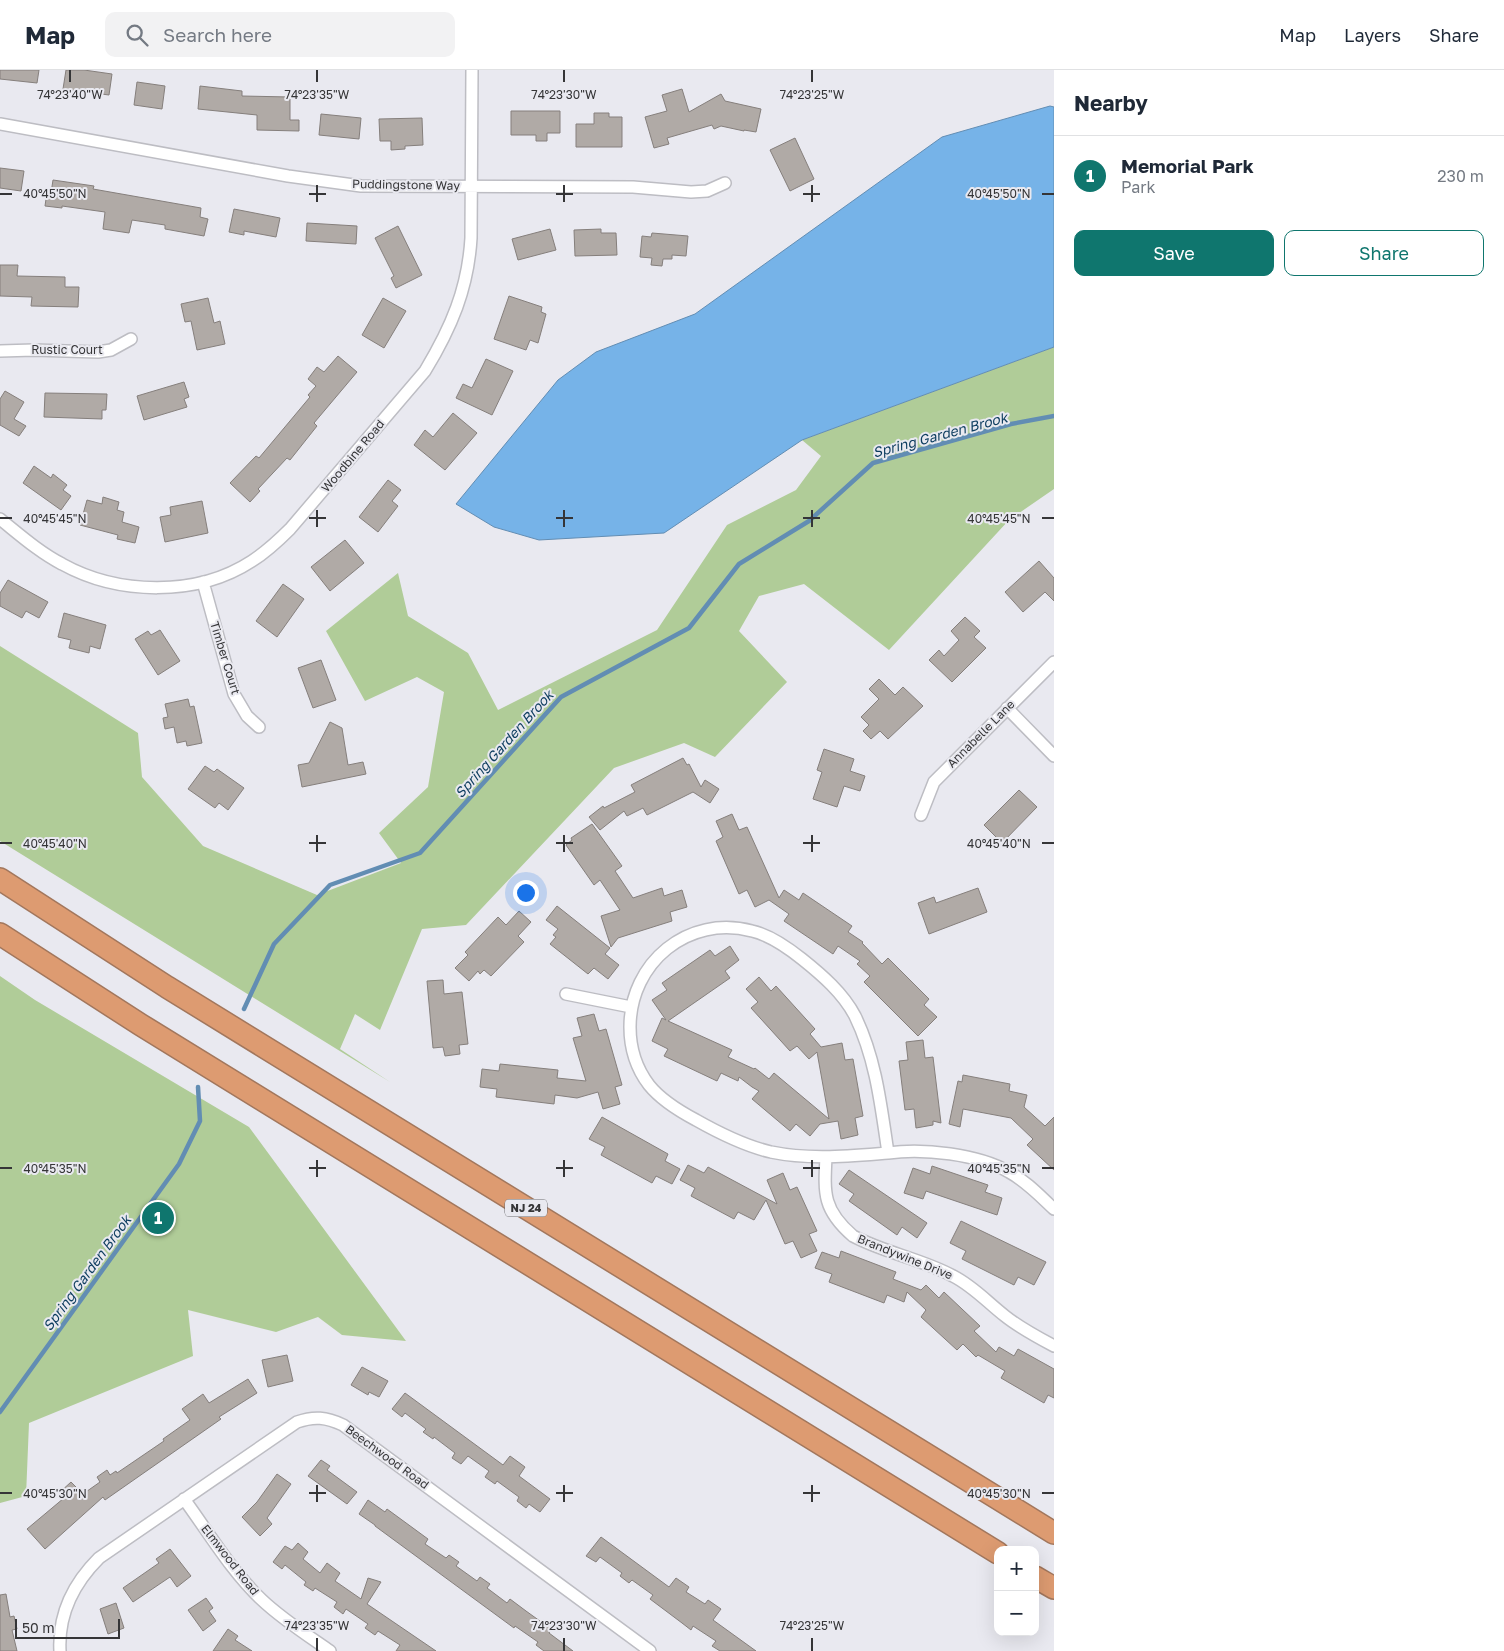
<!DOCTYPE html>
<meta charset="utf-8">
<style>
:root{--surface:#fff;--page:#f2f2f3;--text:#1f2937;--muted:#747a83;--line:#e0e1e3;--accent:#0f766e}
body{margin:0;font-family:"Golos Text",sans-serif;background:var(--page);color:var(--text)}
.controls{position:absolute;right:15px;bottom:15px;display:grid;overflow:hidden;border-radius:10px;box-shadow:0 5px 20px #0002}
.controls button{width:45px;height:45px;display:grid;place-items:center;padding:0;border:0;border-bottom:1px solid var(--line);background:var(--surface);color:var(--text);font:25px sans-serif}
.scale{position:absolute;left:15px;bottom:12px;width:105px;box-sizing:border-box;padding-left:5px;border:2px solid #353537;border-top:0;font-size:14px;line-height:18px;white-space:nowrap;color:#353537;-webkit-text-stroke:4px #e9e9f0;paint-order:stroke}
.you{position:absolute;left:525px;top:822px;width:18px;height:18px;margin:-12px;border:4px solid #fff;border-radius:50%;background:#1a73e8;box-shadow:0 0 0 8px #1a73e833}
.badge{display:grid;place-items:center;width:32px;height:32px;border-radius:50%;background:var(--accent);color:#fff;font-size:16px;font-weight:700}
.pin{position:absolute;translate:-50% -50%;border:2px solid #fff;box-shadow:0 1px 5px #0006}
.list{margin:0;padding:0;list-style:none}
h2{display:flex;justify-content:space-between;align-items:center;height:65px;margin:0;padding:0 20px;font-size:21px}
h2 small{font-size:16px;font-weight:400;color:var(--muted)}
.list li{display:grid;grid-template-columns:32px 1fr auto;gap:15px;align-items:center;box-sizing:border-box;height:80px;padding:0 20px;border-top:1px solid var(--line)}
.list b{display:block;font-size:19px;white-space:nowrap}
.list p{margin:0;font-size:16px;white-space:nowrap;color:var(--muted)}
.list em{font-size:16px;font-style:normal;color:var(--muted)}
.actions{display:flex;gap:10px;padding:15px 20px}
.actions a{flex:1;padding:11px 0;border:1px solid var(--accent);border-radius:10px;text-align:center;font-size:18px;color:var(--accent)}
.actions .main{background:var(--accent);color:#fff}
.icon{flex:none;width:28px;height:28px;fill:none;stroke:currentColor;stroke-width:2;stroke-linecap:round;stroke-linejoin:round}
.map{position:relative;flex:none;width:1054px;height:1581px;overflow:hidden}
header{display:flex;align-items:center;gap:30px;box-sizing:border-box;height:70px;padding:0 25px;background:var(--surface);border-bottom:1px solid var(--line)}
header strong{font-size:24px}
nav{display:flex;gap:28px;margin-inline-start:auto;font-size:18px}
.search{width:350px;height:45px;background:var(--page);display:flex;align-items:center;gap:12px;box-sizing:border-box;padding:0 18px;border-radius:10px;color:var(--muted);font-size:19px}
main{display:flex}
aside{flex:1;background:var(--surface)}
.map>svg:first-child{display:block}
.green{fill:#b0cc98}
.water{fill:#76b3e8;stroke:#628db3}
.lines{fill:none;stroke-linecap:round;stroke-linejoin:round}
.stream{stroke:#628db3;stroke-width:4.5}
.building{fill:#b0aaa6;stroke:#857f7c}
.street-casing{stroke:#bdbdc3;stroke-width:14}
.highway-casing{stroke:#a2775d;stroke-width:24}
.street{stroke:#fff;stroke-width:11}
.highway{stroke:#dd9b71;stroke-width:21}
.ticks{fill:none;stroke:#353537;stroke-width:2}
.labels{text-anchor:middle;stroke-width:4;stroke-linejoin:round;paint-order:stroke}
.shield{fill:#e9e9f0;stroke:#6b6b6e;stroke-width:1}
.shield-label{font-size:11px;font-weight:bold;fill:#353537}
.street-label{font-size:12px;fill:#353537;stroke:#e9e9f0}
.water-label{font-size:14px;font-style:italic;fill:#0c3c5e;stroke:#e9e9f0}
.ticks-label{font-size:12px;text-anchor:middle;fill:#353537;stroke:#e9e9f0;stroke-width:4;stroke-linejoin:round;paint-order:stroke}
</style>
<header>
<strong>Map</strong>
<div class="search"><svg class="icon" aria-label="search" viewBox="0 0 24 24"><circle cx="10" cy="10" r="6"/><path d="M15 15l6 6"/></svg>Search here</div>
<nav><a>Map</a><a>Layers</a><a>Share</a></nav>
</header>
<main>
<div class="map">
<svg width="1054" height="1581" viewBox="0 0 1054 1581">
<rect width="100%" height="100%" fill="#e9e9f0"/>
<path class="green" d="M1054 277V419L1009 450 889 580 804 514 759 526 739 561 787 612 715 687 684 673 614 698 466 855 422 859 380 960 355 944 340 979 390 1012 0 771V576L138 663 142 707 203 776 317 825 401 793 379 763 428 717 444 622 417 607 365 631 326 561 398 503 408 546 468 583 498 640 657 560 727 455 796 420 821 386 802 370Z
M0 906 35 930 249 1057 406 1271 342 1265 318 1247 276 1262 188 1240 193 1286 29 1353 26 1426 0 1433Z"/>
<path class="water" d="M1050 36 1054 37V277L802 370 664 463 539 470 494 457 456 434 558 310 596 282 695 244 942 67Z"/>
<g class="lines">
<path class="stream" d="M244 939 274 874 330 815 420 783 561 627 689 558 739 494 809 451 873 393 1011 354 1054 346
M0 1342 179 1094 200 1051 198 1017"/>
</g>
<path class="building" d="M0 0H39L37 13 0 9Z
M66 0H84L112 4 109 25 63 19Z
M137 12 165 16 162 39 134 35Z
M200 16 242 21V26L290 27V50H299V61L257 60V45L198 39Z
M682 19 689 42 721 24 725 31 761 39 756 62 744 60V61L721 56 714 59 712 55 667 68 669 74 654 78 645 47 667 41 662 25Z
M511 41H560V63H547V71H536V65H511Z
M594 43H609V47H622V77H576V54H594Z
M321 44 361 48 359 69 319 65Z
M422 48 423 75 405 76V79L391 80V71H380L379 49Z
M795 68 814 109 790 121 770 80Z
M0 98 24 101 21 121 0 118Z
M53 110 94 116 93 119 201 138 200 147 208 149 204 166 165 159V155L132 150 129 163 103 159 105 142 62 136V138L45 136 47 122 51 123Z
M234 139 280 148 276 167 244 161V165L229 162Z
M307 153 357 156 356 174 306 171Z
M398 156 422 205 396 218 391 208 394 206 375 168Z
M550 159 556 180 518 190 512 169Z
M601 159V163H616L617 185 575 186 574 160Z
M652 163 688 166 686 186 672 185V189H663L662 196 651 195 652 188 640 187 642 166 651 167Z
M0 195H18L17 206 65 207V217H79L78 237 31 236 32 227 0 226Z
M509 226 542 237 541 242 546 244 538 273 530 270 526 280 494 269Z
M208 228 214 253 220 251 225 274 197 280 191 251 185 252 181 234Z
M383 228 406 241 384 278 362 265Z
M338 286 357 302 314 353 317 356 290 390 287 388 258 419 260 421 250 432 230 413 256 386 259 388 310 327 308 325 316 316 308 309 317 297 324 302Z
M486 289 513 301 492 345 456 328 463 314 472 318Z
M184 312 189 327 184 329 187 337 144 350 137 326Z
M5 321 24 332 14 349 26 356 19 366 0 355V329Z
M45 323 107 324 106 340H102V349L44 347Z
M453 343 477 363 445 400 414 375 425 360 433 367Z
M34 396 51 408 53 404 67 415 63 420 71 426 61 440 23 413Z
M388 410 401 420 392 431 398 436 378 462 359 447Z
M103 427 119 432 117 440 124 442 122 452 139 457 135 473 117 469 118 465 80 455 87 430 102 434Z
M202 431 208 463 165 472 160 447 171 445 170 437Z
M345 470 364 493 330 521 311 497Z
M1039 491 1054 508V531L1045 522 1023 542 1005 522Z
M8 510 48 532 39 548 26 541 22 548 0 536V523Z
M283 514 304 529 277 567 256 551Z
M64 543 106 555 100 579 90 576 89 583 69 578 71 570 58 567Z
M965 547 980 561 974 567 986 578 952 612 929 590 939 580 944 586 959 570 951 561Z
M160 560 180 591 158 605 135 569 148 561 151 565Z
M321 590 336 630 313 638 298 598Z
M879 609 895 625 903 617 923 636 888 669 880 661 871 669 863 661 869 655 861 647 879 629 869 619Z
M188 629 190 637 194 636 202 673 187 676 186 671 177 673 174 657 165 659 163 648 168 647 165 634Z
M330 652 342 658 348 695 363 692 366 704 302 717 298 695 309 693Z
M824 679 854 689 850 701 865 706 860 721 844 716 837 737 813 729 822 702 817 700Z
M683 688 687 695 689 694 701 717 705 710 719 719 710 733 693 722 647 745 643 738 627 746 624 741 600 760 589 747 603 736 604 738 635 722 631 715Z
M205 696 214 702 217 699 244 718 228 740 219 733 215 738 188 719Z
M1019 720 1037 737 1002 773 984 755Z
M732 744 739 760 747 757 779 828 784 820 799 830 803 823 852 856 848 862 863 872 862 873 882 894 888 888 929 929 924 935 937 947 918 966 864 912 870 906 857 894 860 891 838 876 833 884 784 851 789 844 769 830 755 837 747 820 739 824 716 771 723 767 716 751Z
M592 754 622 796 615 801 633 828 662 818 664 826 682 820 687 837 670 842 672 851 618 868 611 877 601 846 620 840 600 810 594 815 566 775 572 770 571 768Z
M978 818 987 842 929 864 918 833 934 827 936 833Z
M557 836 610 878 605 884 619 895 608 909 594 898 588 904 550 874 556 867 553 865 558 859 546 850Z
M519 841 531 852 518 866 524 872 491 906 484 900 480 904 478 901 469 911 455 898 468 885 465 882 498 847 506 855Z
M730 876 739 890 725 901 730 908 668 951 732 980 728 987 754 999 755 998 769 1009 774 1003 829 1049 817 982 809 989 797 976 790 981 751 938 758 932 746 919 759 907 771 921 776 916 815 959 810 964 821 977 842 973 845 990 853 989 863 1046 855 1048 858 1065 841 1069 838 1051 820 1054 810 1066 796 1054 790 1061 752 1029 759 1021 752 1017 739 1007 738 1011 721 1003 717 1011 664 986 668 979 652 971 662 948 666 950 652 930 667 920 662 913 710 880 715 886Z
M443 910 444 924 462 922 468 974 459 975 460 984 445 986 443 977 433 978 427 911Z
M594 944 599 961 606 959 622 1015 615 1017 620 1034 603 1039 598 1022 577 1028 555 1025 554 1034 496 1027 497 1019 480 1017 482 999 499 1001 500 994 558 1000 557 1008 586 1011 573 968 582 966 577 948Z
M923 970 925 988 933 987 941 1053 933 1051V1055L916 1058 914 1039 905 1040 899 991 908 990 906 972Z
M963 1005 1010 1014 1009 1021 1027 1025 1024 1037 1045 1056 1054 1047V1100L1027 1075 1033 1069 1011 1048 963 1039 960 1057 949 1054 958 1011 962 1012Z
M602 1047 668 1084 665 1091 680 1099 672 1114 656 1106 652 1113 601 1085 605 1077 589 1069Z
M688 1095 704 1103 708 1097 777 1134 767 1110 783 1103 790 1120 797 1117 817 1161 809 1164 817 1181 801 1188 793 1171 785 1174 766 1130 754 1150 738 1142 734 1149 691 1126 695 1118 680 1110Z
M932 1096 988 1115 985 1122 1002 1128 997 1145 926 1121 923 1129 904 1123 913 1098 930 1104Z
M849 1100 927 1153 917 1168 902 1157 897 1165 849 1131 854 1124 839 1114Z
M961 1151 1046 1192 1034 1215 1018 1207 1014 1215 962 1189 966 1181 950 1173Z
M841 1181 896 1202 893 1209 921 1220 926 1215 939 1228 944 1222 980 1256 974 1261 996 1282 999 1277 1014 1286 1018 1279 1054 1299V1328L1048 1325 1044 1333 1001 1308 1005 1301 978 1285 976 1287 963 1274 957 1280 921 1247 926 1240 907 1222 904 1232 887 1225 884 1233 829 1212 832 1204 815 1198 822 1182 839 1188Z
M287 1285 293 1311 268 1317 262 1290Z
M362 1297 388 1311 379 1327 369 1322 368 1325 351 1315Z
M248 1309 257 1323 219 1347 221 1349 105 1430 103 1427 45 1479 27 1459 64 1428 59 1423 71 1412 83 1424 100 1412 97 1407 107 1400 110 1405 116 1401 117 1403 164 1371 163 1369 190 1350 182 1339 203 1324 209 1333Z
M405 1323 503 1395 510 1386 525 1397 519 1406 550 1429 540 1442 529 1434 526 1438 517 1431 519 1427 497 1411 495 1414 485 1407 489 1401 468 1386 461 1394 452 1388 455 1383 434 1367 433 1369 423 1362 426 1359 405 1343 402 1347 392 1339Z
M321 1390 330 1396 327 1400 357 1422 347 1434 308 1406Z
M277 1404 291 1414 267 1448 272 1454 260 1466 242 1447 257 1432Z
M368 1430 385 1442 387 1439 428 1469 425 1474 446 1488 449 1485 459 1492 456 1496 477 1511 480 1507 490 1514 487 1518 507 1533 510 1529 526 1541 551 1559 549 1563 573 1581H544L536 1575 538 1572 515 1556 514 1558 375 1456V1455L359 1444Z
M601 1467 669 1517 676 1508 689 1517 686 1522 705 1534 708 1530 721 1539 713 1550 756 1581H720L712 1576 716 1571 693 1556 691 1560 682 1553 650 1529 653 1525 632 1510 629 1513 620 1506 622 1503 600 1487 596 1492 586 1486Z
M298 1473 308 1482 303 1489 320 1503 327 1493 340 1503 335 1511 361 1529 368 1508 381 1512 367 1534 436 1581H396L400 1575 378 1561 375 1565 365 1558 368 1554 346 1539 343 1544 334 1537 337 1532 315 1518 313 1521 304 1515 306 1512 285 1495 282 1499 273 1492 285 1476 292 1480Z
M170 1479 191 1506 177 1517 170 1507 133 1532 123 1518 159 1493 156 1489Z
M6 1524 10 1547 14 1546 17 1559 12 1560 17 1581H0V1525Z
M206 1528 213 1538 209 1541 216 1551 203 1561 188 1540Z
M116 1533 124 1558 108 1564 100 1539Z
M228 1559 238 1566 235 1570 252 1581H213Z"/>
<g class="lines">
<defs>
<path id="street" d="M0 54 288 106 361 116 633 117 691 122 707 121 725 113
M0 281 34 280 98 282 111 280 131 269
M0 449C20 465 39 482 62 494 118 525 197 527 252 491 266 482 278 471 290 459L425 301C451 258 468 219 471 168L472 0
M203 512 234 624 247 646 259 657
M1007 638 1054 686
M921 745 934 712 1054 592
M566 924 631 937
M888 1083C881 1036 876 989 855 946 843 923 822 905 802 889 787 877 770 865 752 861 688 844 630 893 630 957 630 978 636 998 649 1015 661 1030 679 1041 696 1050 719 1063 745 1076 771 1082 810 1090 849 1086 888 1083 923 1078 978 1084 1009 1102 1026 1111 1040 1126 1054 1139
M826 1087C824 1124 823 1140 853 1166 885 1183 922 1189 953 1206 973 1216 987 1232 1005 1246 1020 1258 1037 1267 1054 1276
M184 1429C209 1463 231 1501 262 1530 282 1549 307 1565 330 1581
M60 1581C58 1544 73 1514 99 1488L297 1352C314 1346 326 1347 343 1355L650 1581"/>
<path id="highway" d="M0 809 167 917 1054 1463
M0 864 141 955 998 1483
M1035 1507 1054 1518"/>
</defs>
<use href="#street" class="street-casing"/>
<use href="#highway" class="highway-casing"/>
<use href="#street" class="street"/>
<use href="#highway" class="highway"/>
</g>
<path class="ticks" d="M70 0V12M317 0V12M564 0V12M812 0V12M317 115V132M564 115V132M812 115V132M0 124H12M309 124H326M556 124H573M803 124H820M1042 124H1054M317 440V457M564 440V457M812 440V457M0 448H12M309 448H326M556 448H573M803 448H820M1042 448H1054M317 765V782M564 765V782M812 765V782M0 773H12M309 773H326M556 773H573M803 773H820M1042 773H1054M317 1090V1107M564 1090V1107M812 1090V1107M0 1098H12M309 1098H326M556 1098H573M803 1098H820M1042 1098H1054M317 1415V1432M564 1415V1432M812 1415V1432M0 1423H12M309 1423H326M556 1423H573M803 1423H820M1042 1423H1054M317 1568V1581M564 1568V1581M812 1568V1581"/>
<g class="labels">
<rect class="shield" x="505" y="1129.5" width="42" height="17" rx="4"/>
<g class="shield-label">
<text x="526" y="1142">NJ 24</text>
</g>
<g class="street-label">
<text transform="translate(406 115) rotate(1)" y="4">Puddingstone Way</text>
<text x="67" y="284">Rustic Court</text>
<text transform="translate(353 386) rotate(-50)" y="4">Woodbine Road</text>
<text transform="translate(225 588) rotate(73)" y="4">Timber Court</text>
<text transform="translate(981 664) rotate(-45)" y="4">Annabelle Lane</text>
<text transform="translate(905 1187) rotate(22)" y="4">Brandywine Drive</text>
<text transform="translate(387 1387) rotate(36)" y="4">Beechwood Road</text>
<text transform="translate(230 1490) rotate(52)" y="4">Elmwood Road</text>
</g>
<g class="water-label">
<text transform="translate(940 365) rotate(-15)" y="5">Spring Garden Brook</text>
<text transform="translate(504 674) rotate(-48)" y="5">Spring Garden Brook</text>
<text transform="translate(87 1203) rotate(-54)" y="5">Spring Garden Brook</text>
</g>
</g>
<g class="ticks-label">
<text x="70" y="29">74°23'40"W</text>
<text x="317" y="29">74°23'35"W</text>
<text x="564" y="29">74°23'30"W</text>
<text x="812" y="29">74°23'25"W</text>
<text x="55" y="128">40°45'50"N</text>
<text x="999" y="128">40°45'50"N</text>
<text x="55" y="453">40°45'45"N</text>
<text x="999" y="453">40°45'45"N</text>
<text x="55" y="778">40°45'40"N</text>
<text x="999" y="778">40°45'40"N</text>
<text x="55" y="1103">40°45'35"N</text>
<text x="999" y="1103">40°45'35"N</text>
<text x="55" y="1428">40°45'30"N</text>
<text x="999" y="1428">40°45'30"N</text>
<text x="317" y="1560">74°23'35"W</text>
<text x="564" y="1560">74°23'30"W</text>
<text x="812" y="1560">74°23'25"W</text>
</g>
</svg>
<div class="controls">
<button>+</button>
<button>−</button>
</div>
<div class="scale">50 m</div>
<div class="you"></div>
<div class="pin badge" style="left:158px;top:1148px">1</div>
</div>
<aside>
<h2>Nearby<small></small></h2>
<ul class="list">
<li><span class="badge">1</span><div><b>Memorial Park</b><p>Park</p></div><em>230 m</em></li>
</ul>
<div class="actions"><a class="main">Save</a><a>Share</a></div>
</aside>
</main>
